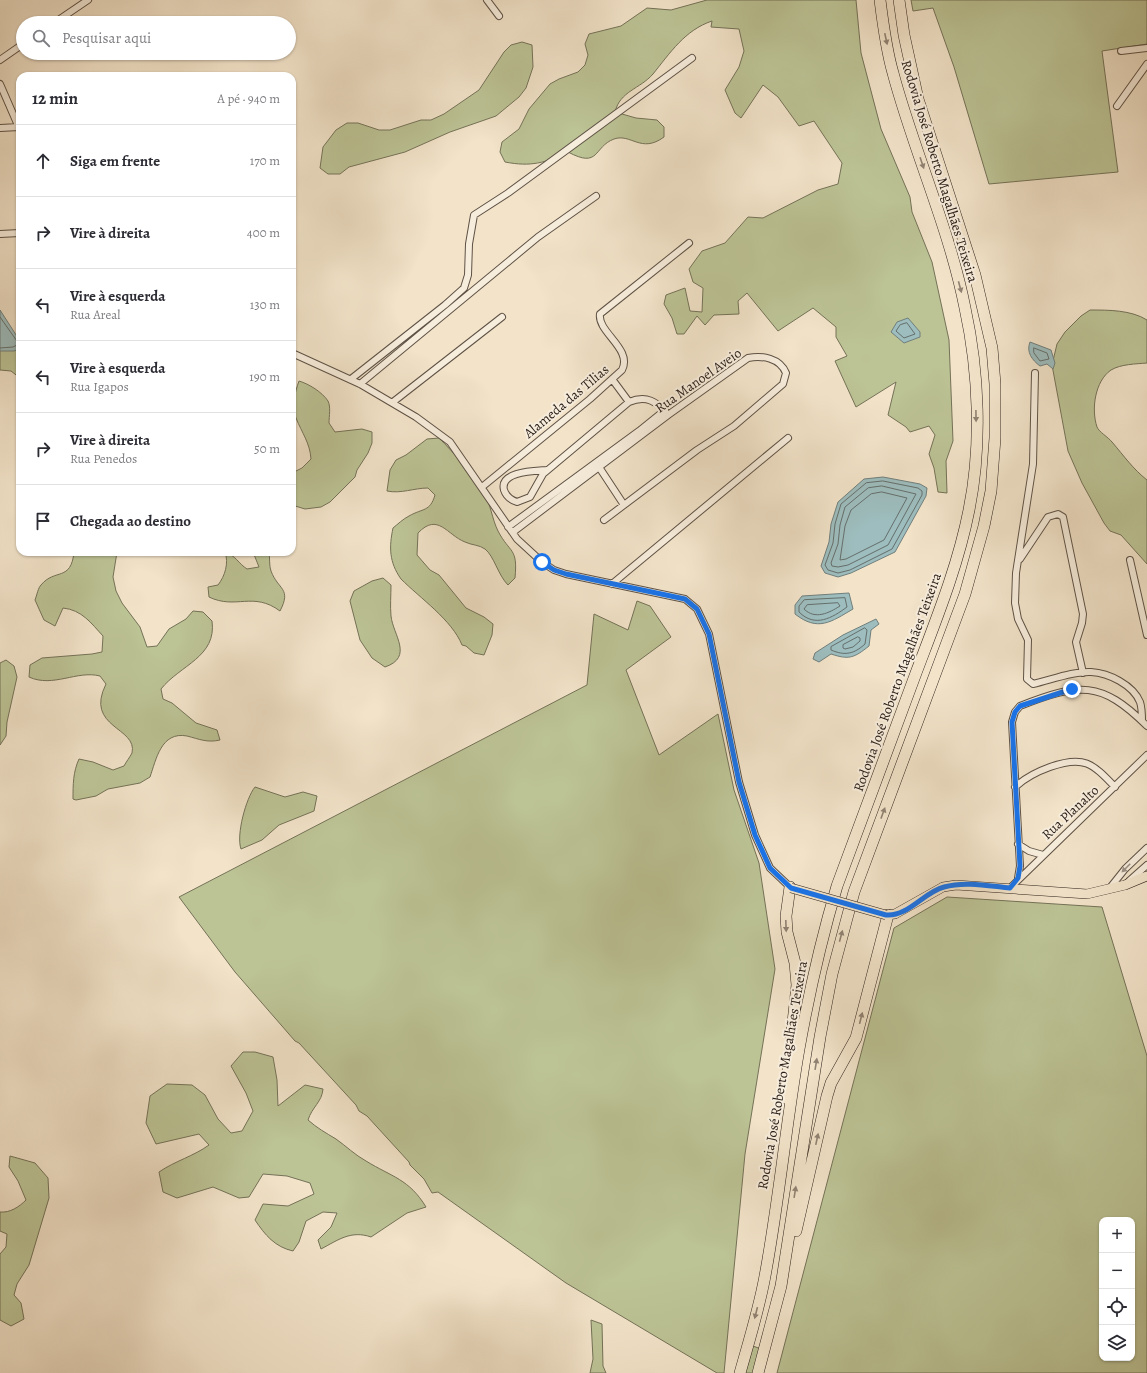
<!DOCTYPE html>
<html lang="pt">
<meta charset="utf-8">
<style>
:root{--surface:#fff;--page:#f7f7f7;--text:#2b2b33;--muted:#7c7c81;--line:#e1e1e2}
body{margin:0;font-family:Alegreya,serif;background:var(--page);color:var(--text)}
.controls{position:absolute;right:12px;bottom:12px;display:grid;overflow:hidden;border-radius:8px;box-shadow:0 1px 3px #0004}
.controls button{width:36px;height:36px;display:grid;place-items:center;padding:0;border:0;border-bottom:1px solid var(--line);background:var(--surface);color:var(--text);font:20px sans-serif}
.stop{position:absolute;width:12px;height:12px;margin:-9px;border:3px solid #1a73e8;border-radius:50%;background:#fff}
.stop.end{background:#1a73e8;border-color:#fff;box-shadow:0 1px 4px #0008}
.list{margin:0;padding:0;list-style:none}
h2{display:flex;justify-content:space-between;align-items:center;height:52px;margin:0;padding:0 16px;font-size:17px}
h2 small{font-size:13px;font-weight:400;color:var(--muted)}
.list li{display:grid;grid-template-columns:26px 1fr auto;gap:12px;align-items:center;box-sizing:border-box;height:72px;padding:0 16px;border-top:1px solid var(--line)}
.list b{display:block;font-size:15px;white-space:nowrap}
.list p{margin:0;font-size:13px;white-space:nowrap;color:var(--muted)}
.list em{font-size:13px;font-style:normal;color:var(--muted)}
.icon{flex:none;width:22px;height:22px;fill:none;stroke:currentColor;stroke-width:2;stroke-linecap:round;stroke-linejoin:round}
.map{position:relative;flex:none;width:1147px;height:1373px;overflow:hidden}
.search{position:absolute;background:var(--surface);box-shadow:0 1px 3px #0004;left:16px;top:16px;width:280px;height:44px;display:flex;align-items:center;gap:10px;box-sizing:border-box;padding:0 14px;border-radius:22px;color:var(--muted);font-size:15px}
.panel{position:absolute;background:var(--surface);box-shadow:0 1px 3px #0004;left:16px;top:72px;width:280px;height:484px;border-radius:12px}
.map>svg:first-child{display:block}
.green{fill:#bcc395;stroke:#747258;fill-rule:evenodd}
.water{fill:#9dbdbe;stroke:#707f7d}
.lines{fill:none;stroke-linecap:round;stroke-linejoin:round}
.shore{stroke:#656f6c;stroke-width:1}
.minor-casing{stroke:#5e5246;stroke-width:8}
.primary-casing{stroke:#2d211b;stroke-width:10}
.motorway-casing{stroke:#2d211b;stroke-width:12}
.minor{stroke:#f7eddc;stroke-width:6}
.primary{stroke:#f2e3c9;stroke-width:9}
.motorway{stroke:#f2e3c9;stroke-width:11}
.primary-bridge-casing{stroke:#2d211b;stroke-width:10;stroke-linecap:butt}
.primary-bridge{stroke:#f2e3c9;stroke-width:9}
.oneway{fill:#908272}
.oneway2{fill:#9c9185}
.route{stroke:#1a73e8;stroke-width:5}
.labels{text-anchor:middle;stroke-width:4;stroke-linejoin:round;paint-order:stroke}
.street-label{font-size:14px;fill:#2d211b;stroke:#f7eddc}
</style>
<div class="map">
<svg width="1147" height="1373" viewBox="0 0 1147 1373">
<rect width="100%" height="100%" fill="#f2e3c9"/>
<filter id="stains"><feTurbulence type="fractalNoise" baseFrequency=".005" numOctaves="4"/><feColorMatrix values="0 0 0 0 .2 0 0 0 0 .09 0 0 0 0 .02 0 0 0 .5 -.17"/></filter>
<radialGradient id="worn" r=".72"><stop offset=".6" stop-color="#630" stop-opacity="0"/><stop offset="1" stop-color="#630" stop-opacity=".3"/></radialGradient>
<path class="green" d="M707 0H856L861 53 881 129 910 197 912 212 932 262 949 340 953 441 946 461 947 493 938 492 934 468 929 454 935 435 929 426 910 432 906 427 888 415 896 382 856 407 835 361 847 356 836 337V327L813 308 778 331 747 293 738 301 739 314 714 315 705 325 697 316 684 334H677L672 318 664 304 666 295 685 288 690 311 702 312 703 288 693 282 689 269 702 251 725 243 748 217 763 218 818 190 838 184 842 163 814 121 799 126 778 97 763 85 741 118 735 113 725 90 739 67 744 51 739 29 711 27 712 21C685 30 670 53 653 74 640 89 620 91 615 112L636 118 657 120 664 127V137C641 154 631 133 614 139 593 147 600 169 568 152 545 163 531 167 505 162L500 152 502 142 519 129 529 109 550 84 559 79 578 72 585 65 588 55 585 44 589 34 621 26 647 8 671 10Z
M911 0H1147V44L1102 51 1118 172 989 184 954 67 933 8 913 11Z
M522 42 532 45 533 67 526 88 519 97 496 116 450 132 405 152 349 167 340 174H328L320 168 323 147 336 130 347 123H358L379 130H390L421 120H431L444 114 479 90 504 52 511 45Z
M1090 310C1109 310 1131 310 1147 320V363C1136 364 1121 364 1111 370 1095 381 1091 409 1097 427 1099 432 1108 437 1112 442 1124 456 1133 469 1147 480V564L1121 535 1110 531 1104 523 1082 483 1068 451 1052 365 1057 344 1065 332 1081 316Z
M20 342V378L11 371 0 370V347Z
M299 381C309 384 322 392 328 401 331 407 329 416 329 423L335 432 362 429 372 432V443L368 453 357 470 355 477 330 502 321 507 305 509 292 505V473L302 468 311 459C310 443 302 433 296 418 291 407 295 392 299 381Z
M439 438C453 452 475 476 484 493 491 505 492 519 498 531 510 554 518 547 515 578L508 585C498 575 494 556 485 549 480 545 471 545 465 542 447 535 438 512 418 533L417 555 430 570 439 575 466 608 484 617 493 624 492 635 484 655 474 653 466 646 462 645C452 620 420 598 401 579 389 562 389 547 393 528 398 524 403 519 409 516 423 508 430 512 435 495L428 488C414 488 401 494 387 491L390 470 396 460 406 455 427 439Z
M74 552H117L113 577 116 591 122 603 140 627 147 647 157 646 169 629 186 619 193 611 203 612 212 621C217 657 180 665 161 689L163 699 172 703 196 723 217 730 220 740C207 743 199 739 187 736 161 731 156 760 150 777L140 783 108 789 96 796 76 800 73 799C73 785 73 772 79 759L93 762 113 770 124 766C126 762 130 757 132 753 138 727 84 728 106 684L100 676C77 670 53 688 29 677L30 665 42 658 92 654 102 652 103 636C91 623 82 610 63 608L55 626 44 620 35 600C37 595 38 588 41 585 55 568 71 582 74 552Z
M225 552C235 555 239 564 247 569L259 567 253 552H269C270 558 269 566 271 571 278 590 292 588 280 611 253 591 236 610 209 597L208 587 218 585C225 576 229 563 225 552Z
M383 578 391 585C391 595 390 606 391 616 393 635 414 657 385 667L372 658 360 640 350 601 354 591 372 581Z
M637 601 650 606 671 637 626 670 659 755 718 714 734 790 759 863 775 969 745 1154 724 1373H717L566 1283 438 1192 432 1193 424 1179 410 1165 409 1162 367 1116 359 1111 356 1105 299 1043 295 1041 235 972 179 897 587 685 594 614 628 630Z
M6 660 14 666 17 677 7 722 6 736 0 745V663Z
M255 787 285 797 303 792 317 796 314 811 279 825 262 840 241 849C236 835 246 798 255 787Z
M947 897 1102 907 1147 1056V1373H777L894 928ZM1102 1220H1132V1358H1102Z
M243 1052H255L273 1057 277 1080 278 1106 305 1085 323 1089C322 1102 312 1107 308 1120 317 1128 326 1133 336 1139 346 1146 355 1155 366 1161 392 1177 409 1179 426 1207L407 1213 371 1237C351 1230 338 1240 321 1249L318 1240 331 1227 337 1213 323 1212 306 1221 299 1242 293 1251C275 1247 265 1235 255 1220L263 1204 288 1206 314 1194 310 1183 287 1176 263 1174 249 1197 239 1198 213 1187 177 1198 163 1192 159 1172C175 1161 194 1156 209 1145L199 1134 156 1144 146 1123 150 1096 167 1084 192 1085 205 1095 218 1119 231 1133 242 1131 253 1111 246 1093 231 1066Z
M10 1156 35 1163 48 1178 49 1198 29 1265 17 1284 14 1295 21 1303 24 1319 11 1326 0 1320V1254L6 1247 7 1234 0 1231V1212C10 1213 19 1207 26 1200L18 1181 9 1167Z
M591 1320 602 1324 603 1366 606 1373H590L593 1359Z
M753 1346 761 1349 754 1373H744Z"/>
<path class="water" d="M0 310 20 341V349L14 351H0Z
M908 318 920 332V337L904 343 891 332 897 322Z
M1030 342 1051 350 1055 363 1053 369 1047 364 1040 366C1032 360 1026 352 1030 342Z
M883 477 920 484 927 488 926 496 895 552 851 573 838 577 825 573 821 566 829 542 831 524 838 502 864 479Z
M849 593 853 609C831 622 818 632 795 614V605L802 596Z
M876 619 879 624 871 630 869 646C854 658 849 660 831 654L819 662 813 659 815 653 843 635Z"/>
<g class="lines">
<path class="shore" d="M0 317 19 344 13 347 0 348
M907 323 915 334 904 338 896 331 900 325Z
M1034 348 1047 353 1049 359 1040 361 1034 353Z
M883 481 918 488 922 491V495L892 549 850 570 838 573 828 570 825 565 833 543 835 524 841 504 866 483Z
M882 486 916 494 888 545 848 565 838 567 832 566 831 563 838 544 840 525 845 507 868 488Z
M882 492 907 498 884 540 846 559 840 560 845 526 851 510 871 494Z
M845 598 847 607C832 618 815 628 799 612V606L804 600Z
M838 603 840 606C829 613 815 620 804 609L807 605Z
M865 628 867 630 865 644C854 654 845 656 831 650V647Z
M858 637 860 638V641L853 647 845 649 843 648V645Z"/>
<defs>
<path id="minor" d="M487 0 499 16
M54 23 88 0
M1121 51 1147 48
M0 60 23 44
M0 84 20 130
M1117 106 1147 64
M0 128 19 127
M0 234 20 233
M292 353 360 384 416 417 450 442 517 539 542 562 554 570 566 574 685 599 697 609 709 634 739 782 755 835 770 868 790 887
M1035 373 1033 464 1016 573 1015 603 1018 619 1028 640 1027 679 1033 684C1051 680 1073 671 1091 672 1109 673 1133 685 1140 702 1142 708 1142 715 1142 721
M351 379 445 305 464 288 468 275 469 244 474 215 508 193 692 58
M612 379 629 402
M360 384 538 237 596 196
M393 402 502 317
M599 467 624 505
M547 470C536 471 499 471 504 490 506 496 511 500 517 502L530 497 543 474 629 402C646 395 657 401 668 415
M482 487 590 399 622 370C633 349 597 332 600 314L689 243
M508 527 639 431 665 410
M513 532 668 415 748 358C762 355 780 358 786 373L783 384 734 426 697 450 604 520
M1020 559 1048 517 1058 514 1063 517 1083 614 1082 623 1076 642 1083 673
M1130 560 1147 635
M612 584 788 438
M1015 787C1026 777 1036 772 1050 767 1084 755 1092 763 1115 787
M1018 844 1029 851 1043 855
M1018 878 1020 866 1012 722 1015 712 1020 706C1079 683 1101 680 1147 726
M1129 881 1147 865
M1010 888 1147 755
M1109 889 1125 869 1147 848"/>
<path id="primary" d="M886 915 895 914 943 887 956 885 1087 894 1125 885 1147 876"/>
<path id="motorway" d="M785 1098 797 985 795 963 787 932 786 916 790 887
M796 1231 827 1096 831 1083 856 1038 888 915
M740 1373C749 1341 759 1309 765 1276 779 1201 786 1124 799 1049 809 993 821 940 837 886 864 815 890 744 916 673 936 620 958 566 969 510 982 446 979 372 965 308 949 227 914 152 893 73 886 49 883 24 880 0
M758 1373 781 1286 820 1037 832 974 854 892 965 594 984 526 991 491 995 438V384L992 348 975 275 918 99 904 35 899 0"/>
</defs>
<use href="#minor" class="minor-casing"/>
<use href="#primary" class="primary-casing"/>
<use href="#motorway" class="motorway-casing"/>
<use href="#minor" class="minor"/>
<use href="#primary" class="primary"/>
<use href="#motorway" class="motorway"/>
<defs>
<path id="primary-bridge" d="M791 888 886 915"/>
</defs>
<use href="#primary-bridge" class="primary-bridge-casing"/>
<use href="#primary-bridge" class="primary-bridge"/>
</g>
<defs><path id="oneway-solid" d="M-6-.8H1V-3.2L6.5 0L1 3.2V.8H-6Z"/></defs>
<g class="oneway">
<use href="#oneway-solid" transform="translate(886 39) rotate(78)"/>
<use href="#oneway-solid" transform="translate(922 163) rotate(71)"/>
<use href="#oneway-solid" transform="translate(960 287) rotate(75)"/>
<use href="#oneway-solid" transform="translate(976 416) rotate(89)"/>
<use href="#oneway-solid" transform="translate(883 813) rotate(-70)"/>
<use href="#oneway-solid" transform="translate(786 926) rotate(88)"/>
<use href="#oneway-solid" transform="translate(841 936) rotate(-75)"/>
<use href="#oneway-solid" transform="translate(861 1018) rotate(-76)"/>
<use href="#oneway-solid" transform="translate(816 1064) rotate(-81)"/>
<use href="#oneway-solid" transform="translate(817 1139) rotate(-78)"/>
<use href="#oneway-solid" transform="translate(795 1192) rotate(-81)"/>
<use href="#oneway-solid" transform="translate(756 1313) rotate(104)"/>
</g>
<use class="oneway2" href="#oneway-solid" transform="translate(1126 868) rotate(135)"/>
<g class="lines">
<path class="route" d="M542 562 554 570 566 574 685 599 697 609 709 634 739 782 755 835 770 868 791 888 886 915C908 917 924 892 944 887 965 881 989 886 1010 888L1018 878 1020 866 1012 722 1015 712 1020 706 1072 689"/>
</g>
<g class="labels">
<g class="street-label">
<text transform="translate(940 171) rotate(73)" y="5">Rodovia José Roberto Magalhães Teixeira</text>
<text transform="translate(698 380) rotate(-35)" y="5">Rua Manoel Aveio</text>
<text transform="translate(566 401) rotate(-40)" y="5">Alameda das Tilias</text>
<text transform="translate(897 682) rotate(-70)" y="5">Rodovia José Roberto Magalhães Teixeira</text>
<text transform="translate(1070 812) rotate(-43)" y="5">Rua Planalto</text>
<text transform="translate(782 1075) rotate(-80)" y="5">Rodovia José Roberto Magalhães Teixeira</text>
</g>
</g>
<rect width="100%" height="100%" filter="url(#stains)"/>
<rect width="100%" height="100%" fill="url(#worn)"/>
</svg>
<div class="controls">
<button>+</button>
<button>−</button>
<button><svg class="icon" aria-label="locate" viewBox="0 0 24 24"><circle cx="12" cy="12" r="6"/><path d="M12 2v4M12 18v4M2 12h4M18 12h4"/></svg></button>
<button><svg class="icon" aria-label="layers" viewBox="0 0 24 24"><path d="M12 4l9 5-9 5-9-5zM3 14l9 5 9-5"/></svg></button>
</div>
<div class="stop" style="left:542px;top:562px"></div>
<div class="stop end" style="left:1072px;top:689px"></div>
<div class="search"><svg class="icon" aria-label="search" viewBox="0 0 24 24"><circle cx="10" cy="10" r="6"/><path d="M15 15l6 6"/></svg>Pesquisar aqui</div>
<section class="panel">
<h2>12 min<small>A pé · 940 m</small></h2>
<ul class="list">
<li><svg class="icon" aria-label="ahead" viewBox="0 0 24 24"><path d="M12 20V5M6 11l6-6 6 6"/></svg><div><b>Siga em frente</b></div><em>170 m</em></li>
<li><svg class="icon" aria-label="right" viewBox="0 0 24 24"><path d="M7 20v-9h11M14 6l5 5-5 5"/></svg><div><b>Vire à direita</b></div><em>400 m</em></li>
<li><svg class="icon" aria-label="left" viewBox="0 0 24 24"><path d="M17 20v-9H6M10 6l-5 5 5 5"/></svg><div><b>Vire à esquerda</b><p>Rua Areal</p></div><em>130 m</em></li>
<li><svg class="icon" aria-label="left" viewBox="0 0 24 24"><path d="M17 20v-9H6M10 6l-5 5 5 5"/></svg><div><b>Vire à esquerda</b><p>Rua Igapos</p></div><em>190 m</em></li>
<li><svg class="icon" aria-label="right" viewBox="0 0 24 24"><path d="M7 20v-9h11M14 6l5 5-5 5"/></svg><div><b>Vire à direita</b><p>Rua Penedos</p></div><em>50 m</em></li>
<li><svg class="icon" aria-label="arrive" viewBox="0 0 24 24"><path d="M6 21V4h12l-3 4 3 4H6"/></svg><div><b>Chegada ao destino</b></div></li>
</ul>
</section>
</div>
